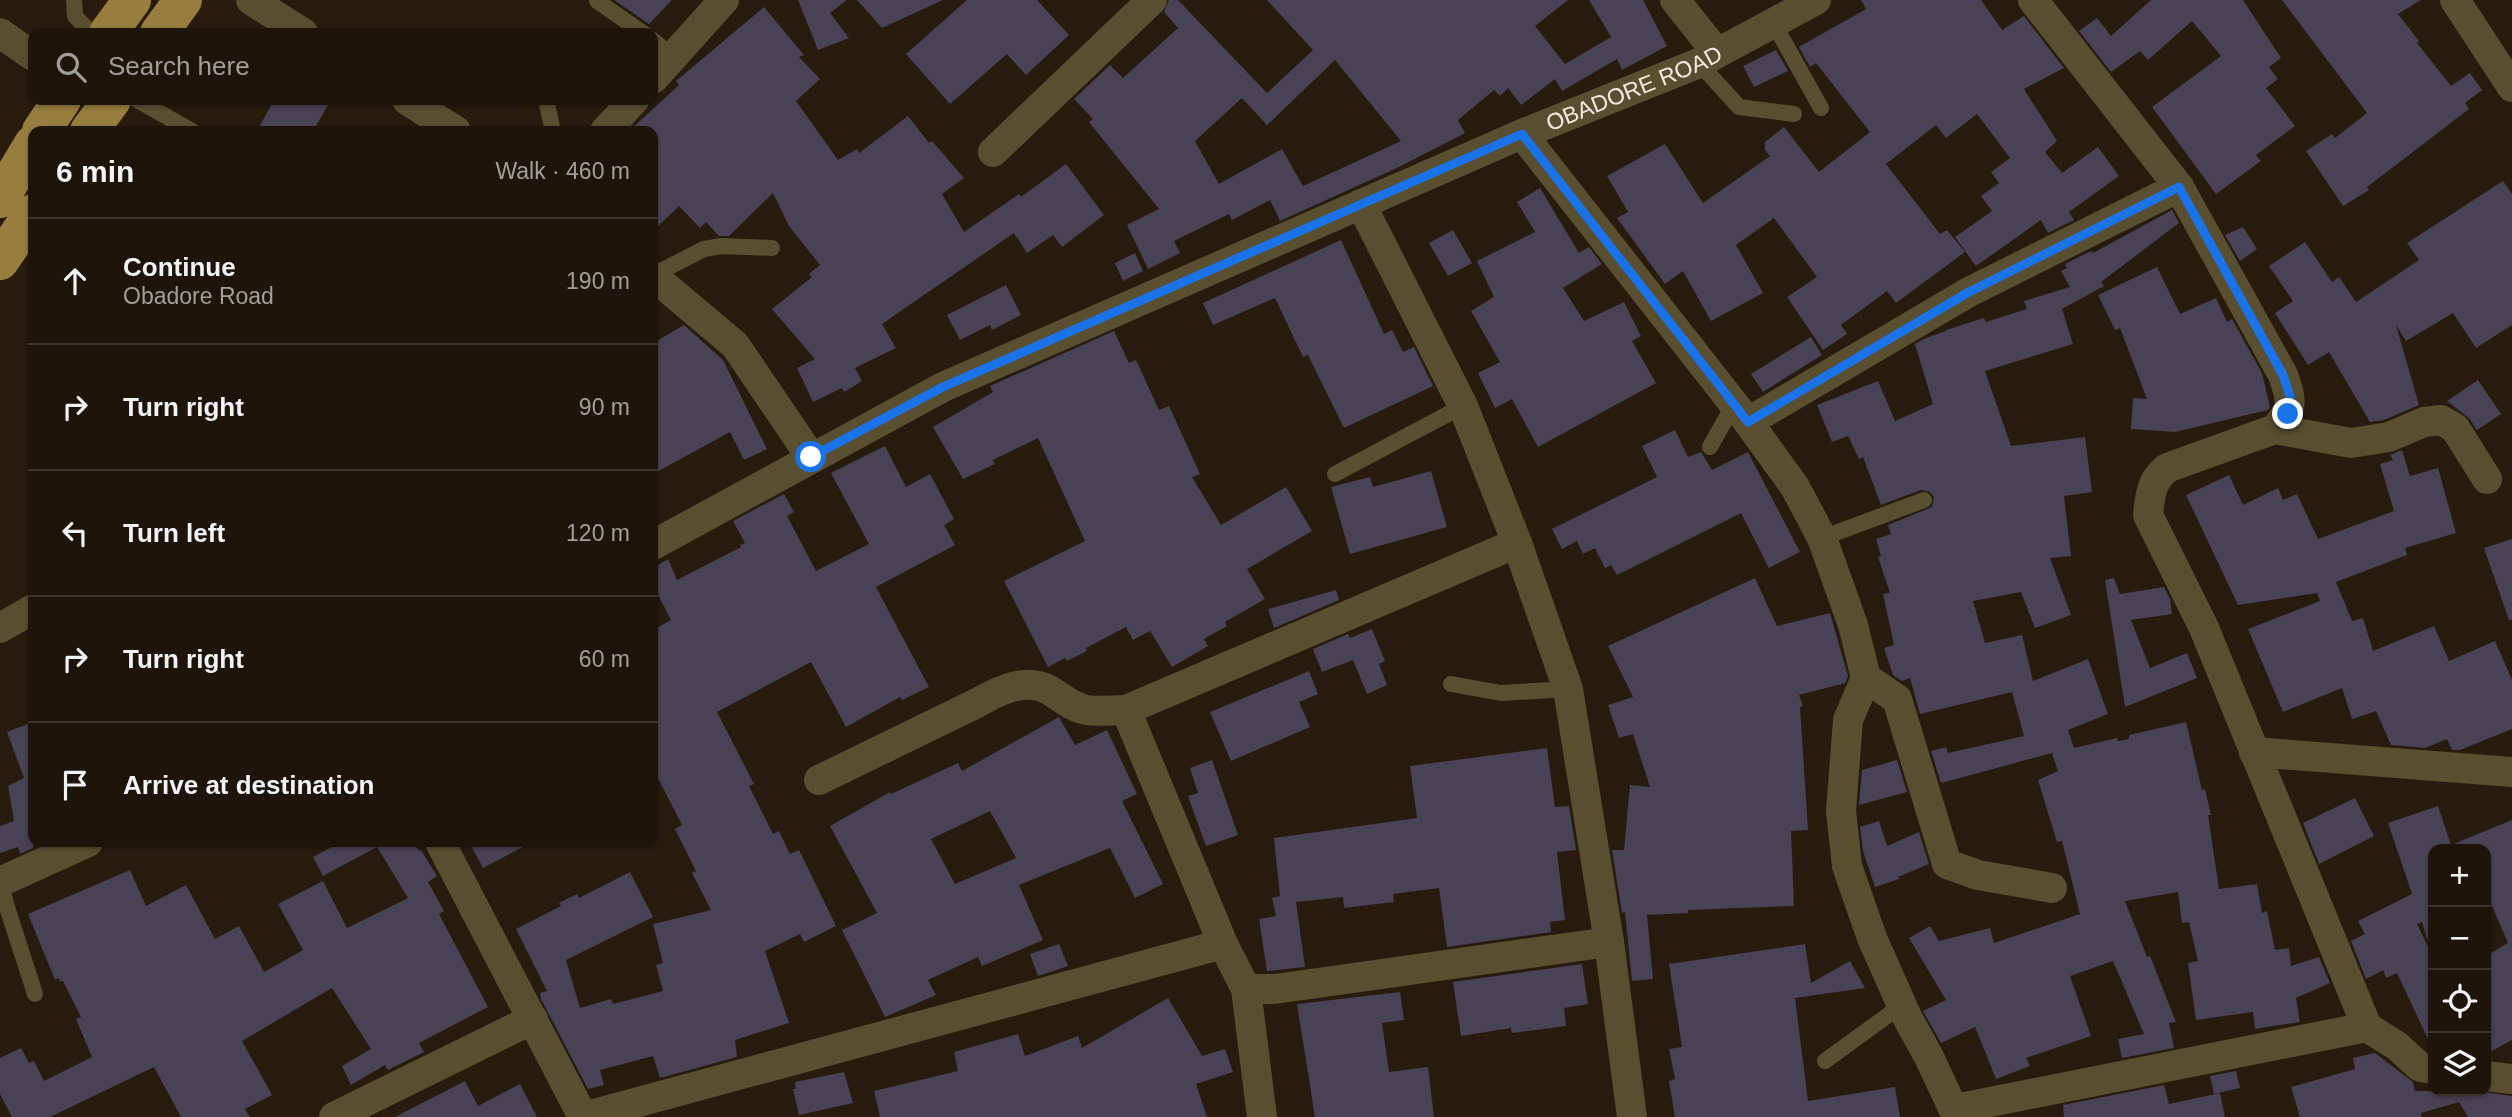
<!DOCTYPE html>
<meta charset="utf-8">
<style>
:root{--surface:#1f140a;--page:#2c2118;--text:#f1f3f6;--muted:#a19e9c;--line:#3c332b}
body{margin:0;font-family:Helvetica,sans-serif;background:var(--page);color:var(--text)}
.controls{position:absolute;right:21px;bottom:21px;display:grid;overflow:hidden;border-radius:14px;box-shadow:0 2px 5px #0004}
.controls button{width:63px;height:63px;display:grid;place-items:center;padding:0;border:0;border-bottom:2px solid var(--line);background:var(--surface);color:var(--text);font:35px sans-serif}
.stop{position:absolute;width:21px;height:21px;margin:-16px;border:5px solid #1a73e8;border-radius:50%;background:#fff}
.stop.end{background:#1a73e8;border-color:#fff;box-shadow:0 2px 7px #0008}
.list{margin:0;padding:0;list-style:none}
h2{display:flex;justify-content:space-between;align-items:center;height:91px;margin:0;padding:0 28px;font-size:30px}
h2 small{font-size:23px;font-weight:400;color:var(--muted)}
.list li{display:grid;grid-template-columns:46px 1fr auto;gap:21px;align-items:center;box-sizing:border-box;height:126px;padding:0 28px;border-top:2px solid var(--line)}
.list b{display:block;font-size:26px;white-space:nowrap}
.list p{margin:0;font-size:23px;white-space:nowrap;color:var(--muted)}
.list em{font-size:23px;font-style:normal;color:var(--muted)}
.icon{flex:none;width:38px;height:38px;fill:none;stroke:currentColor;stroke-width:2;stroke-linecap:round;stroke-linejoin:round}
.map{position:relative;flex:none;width:2512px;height:1117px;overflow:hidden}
.search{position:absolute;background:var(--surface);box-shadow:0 2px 5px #0004;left:28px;top:28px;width:630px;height:77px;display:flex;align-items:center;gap:18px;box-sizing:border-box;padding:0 24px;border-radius:14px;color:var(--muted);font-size:26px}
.panel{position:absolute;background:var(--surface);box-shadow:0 2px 5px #0004;left:28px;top:126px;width:630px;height:721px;border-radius:14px}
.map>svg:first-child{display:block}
.building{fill:#484356;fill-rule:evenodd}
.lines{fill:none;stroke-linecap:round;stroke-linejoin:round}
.lane{stroke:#5b4f31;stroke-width:16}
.street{stroke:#5b4f31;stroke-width:30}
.primary{stroke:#977e3f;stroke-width:38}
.route{stroke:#1a73e8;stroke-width:9}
.labels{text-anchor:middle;stroke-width:5;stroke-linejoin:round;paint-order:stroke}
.street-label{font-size:23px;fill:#f4eae1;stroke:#1f1205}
</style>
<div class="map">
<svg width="2512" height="1117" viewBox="0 0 2512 1117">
<rect width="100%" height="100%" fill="#291b0d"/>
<path class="building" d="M614 0H672L649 24Z
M798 0H847L830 13 849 38 818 50Z
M857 0H943L882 28Z
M967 0H1037L1069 35 1026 75 1007 54 950 104 906 54Z
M1169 0H1178L1267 93 1313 50 1267 0H1568L1535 26 1565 64 1611 37 1589 0H1643L1667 46 1622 70 1617 59 1562 91 1555 79 1521 105 1508 88 1500 96 1494 90 1458 120 1465 133 1399 167 1280 221 1270 200 1232 220 1229 214 1174 241 1180 253 1148 269 1127 225 1159 209 1089 122 1093 119 1074 99 1110 65 1123 78 1178 28 1164 12ZM1335 60 1401 141 1303 186 1282 149 1219 184 1195 141 1242 98 1267 125Z
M1861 0H1981L2002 30 2024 16 2064 68 2024 89 2057 141 2045 152 2062 173 2098 147 2119 176 2069 212 2074 220 2048 233 2041 220 1976 266 1955 237 1992 211 1981 196 1999 183 1991 172 2010 158 1977 114 1946 138 1936 125 1886 164 1940 234 1947 230 1965 252 1896 303 1887 291 1841 325 1847 334 1823 350 1787 297 1817 277 1774 218 1736 245 1763 293 1711 321 1683 271 1665 284 1617 218 1628 212 1607 176 1665 144 1703 203 1770 156 1765 150V142L1784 127 1819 172 1870 132 1816 63 1810 67 1799 47 1866 9Z
M2151 0H2243L2281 58 2269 67 2278 79 2266 88 2295 126 2256 155 2261 161 2216 194 2152 107 2221 56 2192 21 2148 60 2140 51 2111 72 2079 31 2097 18 2111 36Z
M2282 0H2421L2398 14 2419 41 2417 43 2451 86 2470 73 2482 90 2465 103 2469 109 2367 187 2369 190 2343 206 2306 151 2332 134 2335 138 2367 113Z
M764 7 804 55 799 57 820 79 796 101 838 160 857 149 859 153 908 116 929 143 932 141 964 178 942 194 964 232 1019 194 1021 197 1066 164 1104 215 1062 247 1053 235 1027 253 1014 233 882 324 896 348 855 368 862 381 844 392 842 388 813 402 797 368 815 359 772 309 812 277 809 274 820 265 789 226 773 193 729 236H719L706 222 700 228 679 206 653 231V131H629L679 85 676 81Z
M1776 50 1788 71 1754 87 1743 66Z
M274 100H331L313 131H257Z
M2503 181 2512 194V325L2476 348 2453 313 2406 341 2396 325 2419 405 2384 420 2370 422 2329 352 2308 365 2275 313 2293 301 2269 266 2305 242 2332 282 2339 277 2356 302 2419 260 2407 243Z
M1540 188 1579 253 1589 247 1602 264 1563 288 1584 321 1624 302 1641 336 1632 341 1656 383 1538 447 1512 399 1495 408 1478 373 1500 362 1471 311 1494 297 1477 261 1535 232 1517 202Z
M2172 210 2179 223 2101 282 2104 286 2062 309 2073 344 1985 371 2011 446 2085 437 2092 492 2064 496 2071 556 2050 558 2071 615 2035 628 2021 592 1973 601 1985 643 2022 635 2033 681 2088 659 2108 714 2068 730 2074 748 2117 738 2118 741 2129 739V735L2186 722 2202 790 2205 789 2211 815H2208L2219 889 2257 884 2262 913 2267 911 2275 950 2289 948 2291 966 2319 957 2330 983 2296 998 2300 1022 2255 1029 2253 1012 2196 1020 2188 963 2198 961 2189 922 2182 923 2178 892 2125 901 2147 957 2150 956 2176 1022 2169 1023 2174 1048 2122 1058 2118 1039 2144 1034 2113 961 2070 976 2091 1036 2026 1058 2030 1066 1996 1079 1975 1027 1941 1043 1923 1011 1946 1000 1909 938 1930 926 1939 941 1990 928 1994 943 2080 914 2062 841 2057 842 2038 780 2058 771 2052 753 1941 783 1931 751 1946 747 1948 753 2024 736 2012 692 1920 714 1910 678 1902 681 1893 675 1884 648 1894 645 1883 594 1890 593 1878 557 1881 556 1876 539 1891 534 1888 525 1932 507 1934 497 1930 492 1921 490 1881 505 1863 457 1859 459 1848 436 1832 442 1817 405 1878 381 1895 421 1933 404 1915 344 1926 338 1946 331V330L1984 318 1986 322 2027 309 2024 301 2070 287 2061 271 2067 268 2065 264 2091 251 2093 253Z
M2243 227 2257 249 2240 261 2225 235Z
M1453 230 1472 263 1448 276 1429 243Z
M1341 240 1384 334 1392 330 1403 352 1414 347 1433 386 1344 428 1308 355 1303 357 1275 298 1213 325 1203 303Z
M1135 253 1143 271 1123 281 1115 263Z
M2157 267 2180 314 2216 298 2227 322 2232 319 2262 373 2270 407 2268 410 2175 432 2131 429 2133 398 2147 399 2120 328 2115 330 2098 295Z
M1006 285 1021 315 992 330 990 325 960 340 947 315Z
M684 325 723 360 767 449 744 460 730 432 653 474V343Z
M1114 331 1129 363 1136 360 1159 410 1169 406 1200 474 1192 477 1221 525 1286 487 1312 531 1247 569 1265 599 1225 622 1227 626 1204 639 1208 646 1172 667 1150 631 1133 640 1126 627 1086 648 1087 651 1067 661 1065 658 1048 667 1004 581 1085 541 1038 438 993 460 995 464 963 479 933 427 993 392 990 386Z
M1811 337 1822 355 1763 392 1751 374Z
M2478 380 2501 414 2477 430 2469 418 2447 401Z
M1675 430 1688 457 1701 452 1712 470 1748 452 1800 552 1769 568 1741 513 1617 575 1611 565 1605 568 1595 548 1583 554 1577 541 1562 549 1552 529 1657 477 1642 446Z
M885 446 906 487 930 474 954 519 944 525 955 545 876 587 929 687 902 700 900 697 846 727 811 662 717 712 754 784 749 786 773 834 779 831 790 854 799 850 836 926 804 942 800 934 765 951 789 1023 735 1040 737 1057 660 1078 653 1056 600 1070 604 1085 588 1089 541 999 540 993 547 991 516 929 561 906 559 903 577 894 579 898 630 872 653 917 566 960 580 1008 611 999 613 1004 663 991 656 965 663 963 653 924 711 910 692 873 696 871 675 829 682 825 659 780 653 784V630L671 620 653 585V568L668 559 677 580 741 547 740 545 745 543 733 521 784 494 794 512 787 516 816 571 869 544 831 473Z
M2402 450 2410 476 2438 468 2456 533 2405 548 2407 555 2336 582 2352 621 2363 618 2373 651 2434 626 2449 661 2495 641 2512 680V729L2460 750H2452L2447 739 2425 748 2391 745 2376 711 2352 719 2342 688 2283 712 2248 629 2320 601 2317 593 2238 605 2186 495 2229 475 2243 505 2278 488 2283 500 2297 494 2318 539 2394 511 2380 464 2393 460 2390 455Z
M1431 471 1447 527 1350 554 1331 487 1370 477 1373 487Z
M2512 539V620H2509L2484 548Z
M1755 578 1777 626 1830 613 1848 676 1845 683 1799 695 1803 706 1800 707 1808 830 1791 831 1794 906 1688 910V913L1647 915 1653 979 1632 981 1625 912 1622 913 1612 850H1624L1630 785 1650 787 1633 734 1619 738 1608 705 1633 697 1608 646Z
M2114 578 2120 594 2164 587 2170 599 2172 614 2131 620 2150 668 2187 653 2197 678 2125 707 2105 580Z
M1336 590 1339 600 1274 628 1268 609Z
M1372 629 1385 661 1379 664 1387 685 1367 694 1353 660 1322 672 1313 649 1348 634 1350 638Z
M1309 671 1318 694 1299 702 1310 727 1231 761 1210 712Z
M1059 717 1075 745 1107 730 1137 794 1122 801 1163 884 1135 898 1110 848 1019 885 1043 940 982 966 978 957 928 980 936 995 885 1017 842 930 877 913 830 826 890 792 891 794 958 763 962 771ZM990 811 1016 858 955 884 931 839Z
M33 722V848L20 854 18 847 0 853V826L14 821 8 786 24 778 7 732Z
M1547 748 1555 807 1569 806 1576 850 1557 852 1565 920 1550 922 1551 932 1447 947 1439 888 1393 894 1394 902 1344 908 1343 897 1296 902 1305 967 1267 971 1259 919 1276 916 1272 898 1280 896 1274 838 1417 818 1410 766Z
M1212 760 1238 835 1206 846 1188 796 1198 793 1190 768Z
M1897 760 1907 792 1859 805 1862 770Z
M2355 798 2374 836 2319 864 2303 823Z
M2438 806 2451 845 2512 820V1040L2488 1053 2492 1059H2486V956L2508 943 2486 892V849H2433V944L2429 945 2422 922 2417 924 2433 957V1050L2397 973 2386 978 2383 970 2366 979 2351 941 2365 934 2358 921 2412 894 2388 823Z
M1879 821 1887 846 1919 832 1929 864 1898 877 1899 879 1875 887 1863 851 1860 827Z
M341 842H413L419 851 421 850 437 876 428 882 444 911 439 914 488 1007 419 1043 424 1052 388 1070 385 1065 351 1085 342 1066 371 1049 332 988 242 1041 272 1095 245 1109 250 1117H181L154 1067 50 1117H12L0 1094V1058L21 1048 29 1063 34 1061 44 1081 92 1057 76 1019 81 1017 63 981 60 982 59 978 55 980 28 914 130 870 146 906 186 885 215 939 239 926 264 972 303 950 278 904 323 881 347 928 408 898 377 847 323 876 313 857Z
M469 842H532L483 868Z
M1059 944 1068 966 1038 976 1030 954Z
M1805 944 1811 983 1850 961 1865 988 1795 998 1808 1101 1895 1087 1900 1117H1675L1669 1081 1675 1079 1669 1049 1682 1047 1669 964Z
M1582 964 1588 1004 1564 1008 1566 1026 1512 1033 1511 1028 1461 1036 1453 982Z
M1400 992 1404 1020 1382 1023 1389 1072 1428 1067 1434 1117H1315L1297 1004Z
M1168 998 1202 1056 1225 1049 1233 1072 1196 1084 1207 1117H880L874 1091 958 1071 954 1052 1018 1034 1025 1056 1078 1036 1082 1048Z
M2375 1053 2413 1082 2415 1091H2477L2512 1096V1117H2468L2459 1102 2421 1113 2422 1117H2300L2291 1087 2355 1069 2353 1058Z
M2236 1071 2240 1088 2214 1094 2210 1076Z
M844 1072 853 1103 799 1115 793 1089H796L795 1082Z
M465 1081 478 1106 520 1084 537 1117H395Z
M2164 1085 2169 1104 2220 1093 2225 1117H2064L2063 1105Z"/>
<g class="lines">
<path class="lane" d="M74 0 75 16 91 33
M597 1 643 33
M1774 24 1821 108
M653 40 673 57
M1699 63 1739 107 1794 114
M137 100 192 131
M546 100 553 131
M653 275 704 249 722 246 772 248
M1710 447 1734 404
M1335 474 1463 406
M1822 538 1924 500
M1451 684 1501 693 1568 689
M1 882 6 904 35 994
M1825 1061 1902 1005"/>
<g class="street">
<path d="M251 0 303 33"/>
<path d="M1675 0 1717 53"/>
<path d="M2033 0 2179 187 2283 375C2292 401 2294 407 2275 429L2167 468C2151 481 2150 495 2148 515L2204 628 2367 1027"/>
<path d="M2455 0 2512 87"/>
<path d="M0 33 33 56"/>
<path d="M653 79 724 0"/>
<path d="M407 100 456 131"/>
<path d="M605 131 634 100"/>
<path d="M1522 134 1748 422 1795 487 1822 538 1853 625 1866 678 1848 720 1841 811 1847 866 1872 938 1908 1019 1929 1057 1957 1117"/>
<path d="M993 152 1152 0"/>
<path d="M1361 204 1463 406 1517 543 1568 689 1609 942 1632 1117"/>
<path d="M653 276 735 345 811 457"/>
<path d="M1748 422 1969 292 2179 187"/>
<path d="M2275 429 2351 443 2389 437 2424 422 2441 420 2455 428 2487 479"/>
<path id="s1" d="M653 545 943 387 1522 134 1699 63 1816 0"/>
<path d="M0 628 33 609"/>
<path d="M1866 678 1897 699 1947 864 1978 875 2052 888"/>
<path d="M1126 710 1223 944 1246 989 1262 1117"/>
<path d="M2254 752 2512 772"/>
<path d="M819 780 977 703C998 691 1025 677 1049 690 1061 697 1073 708 1087 710 1099 712 1114 710 1126 710L1517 543"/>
<path d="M440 842 583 1117"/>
<path d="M0 882 88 842"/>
<path d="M1246 989H1275L1609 942"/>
<path d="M2486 1076 2512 1079"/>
<path d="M1955 1109 2367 1027 2397 1046 2420 1067 2433 1069"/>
<path d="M334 1117 533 1019"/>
<path d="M583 1117 1223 944"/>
</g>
<path class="primary" d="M108 33 132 0
M159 33 183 0
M41 131 62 100
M89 131 112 100
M0 199 33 144
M0 261 33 213"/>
</g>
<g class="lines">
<path class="route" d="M811 457 943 387 1522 134 1748 422 1969 292 2179 187 2283 375 2290 396 2288 414"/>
</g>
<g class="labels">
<g class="street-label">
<text dy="8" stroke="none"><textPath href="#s1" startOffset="1083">OBADORE ROAD</textPath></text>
</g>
</g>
</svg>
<div class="controls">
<button>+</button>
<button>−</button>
<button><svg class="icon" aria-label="locate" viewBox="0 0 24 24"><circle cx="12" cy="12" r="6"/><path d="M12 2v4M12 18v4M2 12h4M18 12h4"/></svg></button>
<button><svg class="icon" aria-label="layers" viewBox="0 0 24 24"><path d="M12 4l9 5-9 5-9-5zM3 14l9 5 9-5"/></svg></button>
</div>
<div class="stop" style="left:811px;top:457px"></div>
<div class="stop end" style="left:2288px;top:414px"></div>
<div class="search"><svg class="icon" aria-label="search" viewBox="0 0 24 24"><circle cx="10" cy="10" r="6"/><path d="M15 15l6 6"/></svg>Search here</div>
<section class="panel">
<h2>6 min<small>Walk · 460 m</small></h2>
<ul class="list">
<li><svg class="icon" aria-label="ahead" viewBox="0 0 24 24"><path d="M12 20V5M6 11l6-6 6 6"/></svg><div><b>Continue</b><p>Obadore Road</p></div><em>190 m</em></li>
<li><svg class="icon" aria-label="right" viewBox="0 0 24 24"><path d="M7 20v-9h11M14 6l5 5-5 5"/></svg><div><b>Turn right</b></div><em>90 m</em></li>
<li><svg class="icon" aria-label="left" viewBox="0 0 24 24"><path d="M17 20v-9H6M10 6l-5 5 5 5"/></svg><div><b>Turn left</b></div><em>120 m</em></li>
<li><svg class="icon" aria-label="right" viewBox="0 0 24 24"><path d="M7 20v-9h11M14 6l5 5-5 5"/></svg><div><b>Turn right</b></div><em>60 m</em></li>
<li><svg class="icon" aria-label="arrive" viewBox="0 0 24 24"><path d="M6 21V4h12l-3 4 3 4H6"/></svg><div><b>Arrive at destination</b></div></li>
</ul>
</section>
</div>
